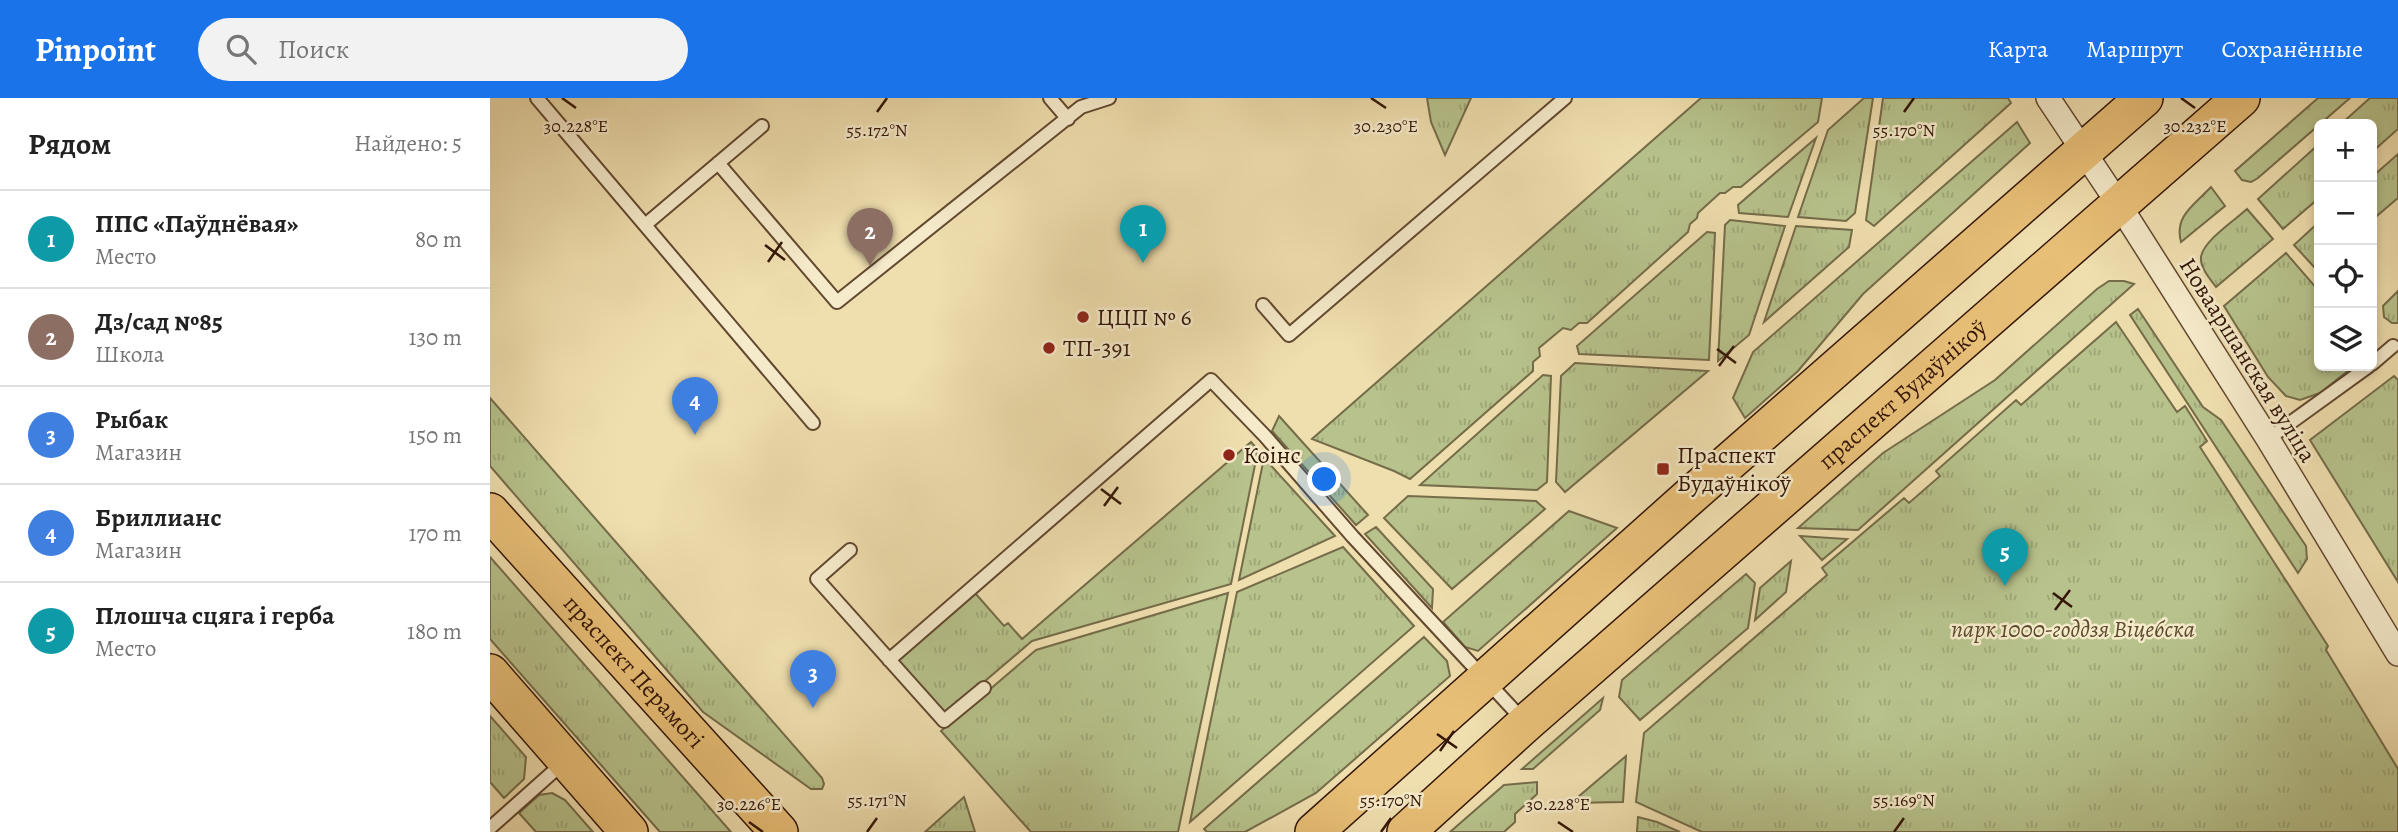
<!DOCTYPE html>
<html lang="ru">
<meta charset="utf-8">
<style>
:root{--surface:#fff;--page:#f2f2f2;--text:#222;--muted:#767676;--line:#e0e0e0;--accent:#1a73e8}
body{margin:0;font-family:Alegreya,serif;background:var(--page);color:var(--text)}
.controls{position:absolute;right:21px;top:21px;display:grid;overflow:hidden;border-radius:10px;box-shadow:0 4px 10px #0003}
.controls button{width:63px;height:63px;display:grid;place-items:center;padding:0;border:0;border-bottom:2px solid var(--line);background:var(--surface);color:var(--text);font:35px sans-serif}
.you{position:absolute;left:835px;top:382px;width:24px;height:24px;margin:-18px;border:5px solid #fff;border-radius:50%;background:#1a73e8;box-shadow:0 0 0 10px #1a73e833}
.badge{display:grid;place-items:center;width:46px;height:46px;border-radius:50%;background:var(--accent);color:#fff;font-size:23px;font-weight:700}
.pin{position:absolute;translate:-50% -58px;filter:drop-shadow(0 2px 4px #0008)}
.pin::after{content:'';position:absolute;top:37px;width:24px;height:21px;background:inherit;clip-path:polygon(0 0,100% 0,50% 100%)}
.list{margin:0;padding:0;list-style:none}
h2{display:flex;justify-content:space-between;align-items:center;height:91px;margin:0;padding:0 28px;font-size:30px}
h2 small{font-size:23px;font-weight:400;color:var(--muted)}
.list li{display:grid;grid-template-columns:46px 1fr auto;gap:21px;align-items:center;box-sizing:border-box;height:98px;padding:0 28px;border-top:2px solid var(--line)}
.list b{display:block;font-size:26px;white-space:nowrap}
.list p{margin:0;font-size:23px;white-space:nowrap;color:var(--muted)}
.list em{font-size:23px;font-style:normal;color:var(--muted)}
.icon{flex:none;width:38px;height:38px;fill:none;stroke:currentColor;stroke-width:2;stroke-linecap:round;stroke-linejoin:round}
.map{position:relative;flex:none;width:1908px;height:734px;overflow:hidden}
header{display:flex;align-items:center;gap:42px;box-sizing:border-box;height:98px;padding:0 35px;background:var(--accent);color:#fff}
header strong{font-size:33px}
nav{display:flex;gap:38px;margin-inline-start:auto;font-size:24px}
.search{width:490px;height:63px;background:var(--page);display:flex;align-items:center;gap:18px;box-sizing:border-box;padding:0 24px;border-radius:38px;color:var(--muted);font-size:26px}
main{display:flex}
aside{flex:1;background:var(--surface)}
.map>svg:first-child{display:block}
.grass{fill:url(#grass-tufts);stroke:#756c49;stroke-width:2}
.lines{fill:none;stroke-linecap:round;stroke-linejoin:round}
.lane-casing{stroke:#624830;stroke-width:16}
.street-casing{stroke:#624830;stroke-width:26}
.primary-casing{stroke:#331606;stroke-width:40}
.lane{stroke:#f5eaca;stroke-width:12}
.street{stroke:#f5eaca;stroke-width:23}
.primary{stroke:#e8bf77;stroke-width:37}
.ticks{fill:none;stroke:#331606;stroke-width:2.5}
.poi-dot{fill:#8f2418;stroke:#f5eaca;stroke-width:2.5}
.labels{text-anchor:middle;stroke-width:5;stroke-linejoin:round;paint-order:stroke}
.poi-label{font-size:24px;fill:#331606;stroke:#f5eaca;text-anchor:start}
.street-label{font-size:24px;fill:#331606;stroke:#f5eaca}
.park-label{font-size:24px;font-style:italic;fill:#5b4a2e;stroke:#f5eaca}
.ticks-label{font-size:18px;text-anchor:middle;fill:#331606;stroke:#f5eaca;stroke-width:5;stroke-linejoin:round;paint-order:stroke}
</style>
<header>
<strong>Pinpoint</strong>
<div class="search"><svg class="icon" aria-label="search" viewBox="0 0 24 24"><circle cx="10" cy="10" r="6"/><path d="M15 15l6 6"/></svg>Поиск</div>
<nav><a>Карта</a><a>Маршрут</a><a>Сохранённые</a></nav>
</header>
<main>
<aside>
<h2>Рядом<small>Найдено: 5</small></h2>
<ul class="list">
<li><span class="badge" style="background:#0f9aa8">1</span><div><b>ППС «Паўднёвая»</b><p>Место</p></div><em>80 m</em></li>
<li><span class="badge" style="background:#8d6e63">2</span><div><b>Дз/сад №85</b><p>Школа</p></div><em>130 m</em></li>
<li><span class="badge" style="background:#3f7fe0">3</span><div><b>Рыбак</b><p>Магазин</p></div><em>150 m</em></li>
<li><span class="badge" style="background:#3f7fe0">4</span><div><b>Бриллианс</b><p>Магазин</p></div><em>170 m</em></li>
<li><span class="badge" style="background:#0f9aa8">5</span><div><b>Плошча сцяга і герба</b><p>Место</p></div><em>180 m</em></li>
</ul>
</aside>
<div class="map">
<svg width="1908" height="734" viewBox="0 0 1908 734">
<defs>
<pattern id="grass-tufts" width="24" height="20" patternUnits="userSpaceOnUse" patternTransform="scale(1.75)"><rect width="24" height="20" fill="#b7c28c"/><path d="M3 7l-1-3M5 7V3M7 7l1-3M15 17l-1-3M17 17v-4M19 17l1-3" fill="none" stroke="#9ea677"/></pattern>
</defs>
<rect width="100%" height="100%" fill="#efdeae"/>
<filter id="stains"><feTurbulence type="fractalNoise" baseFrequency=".00286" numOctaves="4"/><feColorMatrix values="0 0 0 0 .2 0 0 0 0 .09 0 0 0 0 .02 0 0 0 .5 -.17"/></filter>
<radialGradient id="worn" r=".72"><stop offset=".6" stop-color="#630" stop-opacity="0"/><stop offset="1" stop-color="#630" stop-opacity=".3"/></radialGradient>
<path class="grass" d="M937 0H981L955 57 941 24Z
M1211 0H1332L1328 24 1251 89H1243L1235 95H1230L1208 115 1207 120 1200 126 1198 134 1097 225H1089L1081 232 1073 230 1049 250 1050 258 1043 264V273L920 381 904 373 822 341Z
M1374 0H1383L1365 115 1356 123 1308 119 1338 32Z
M1393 0H1518L1521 5 1384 128 1376 122Z
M1828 0H1860L1768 80 1761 84 1752 82 1745 73Z
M1880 0H1908V31L1882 54V26H1851Z
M1527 24 1540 45 1373 196 1308 273 1255 320 1243 300 1263 254Z
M1326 40 1298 119 1249 115 1248 107Z
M1829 46V100L1793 131 1768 101Z
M1908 56V100L1882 122V79Z
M1721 89 1735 108 1691 144C1684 118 1704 107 1721 89Z
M1757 111 1783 141 1726 189C1720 181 1710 170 1711 159 1713 143 1745 122 1757 111Z
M1240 122 1295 128 1259 237 1228 263 1235 127Z
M1829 124V166L1825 170 1804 147Z
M1306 128 1362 132 1359 149 1274 224Z
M1217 134 1225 135 1219 262 1089 256 1087 248Z
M1796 155 1829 193V268H1864L1830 295 1810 302 1796 298 1778 279 1734 208Z
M1619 183H1634L1644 186 1368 432 1308 430 1393 355 1505 282 1607 191Z
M1908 193V225H1902L1894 219 1893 208Z
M1648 211 1713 309 1731 322 1816 448 1817 461 1808 475 1640 217Z
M1626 224 1687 314 1695 308 1717 343 1710 349 1838 548 1836 552 1908 671V734H1212L1146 704 1154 635 1337 477 1332 470 1414 400 1419 405 1450 378 1446 373 1526 302 1531 307Z
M1085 265 1218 273 1075 394 1066 384 1071 278Z
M1053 277 1061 278 1057 384 1047 392 930 387Z
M1904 278 1908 282V484L1820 342Z
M0 300 332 680 334 686 332 691H321L213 614 0 368Z
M789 318 878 417 866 427 782 333Z
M761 344 768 352 741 486 542 543 455 617 406 564 485 495 514 528 518 525 532 541Z
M774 360 845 438 749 482Z
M918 398 1046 403 1055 411 962 491 894 420Z
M1079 413 1127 430 988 553 975 549 953 524Z
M886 429 943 491 942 510 875 436Z
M1310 438 1357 441 1332 462Z
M853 449 924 528 700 724 747 494Z
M0 459 241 734H170L0 541Z
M1301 463 1296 494 1265 522 1270 490Z
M1256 476 1265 485 1258 530 1150 622 1129 599 1132 582Z
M738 495 688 734H541L451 633 546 552Z
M934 539 957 563 960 578 826 695 755 734H717L714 731Z
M1113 600 1110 612 1043 671H1032Z
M0 618 36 659 34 681 14 700 0 684Z
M1136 658 1133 704 1081 705Z
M1047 684V696L1025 716V724L1014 734H960L1014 687Z
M62 695 75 702 103 734H46L29 715 49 697Z
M474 699 485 734H435Z
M1148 719 1167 724 1190 734H1147Z"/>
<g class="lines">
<defs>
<path id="lane" d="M47 0 323 325
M560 0 578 21
M228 65 347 204 591 9 619 0
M155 127 272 28
M773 207 799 237 1075 0
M1882 266 1903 248
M1778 341 1879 268
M360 452 327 481 454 623 494 590
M399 562 721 282 775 338 863 439 1033 622
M0 730 73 665"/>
<path id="street" d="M1558 0 1630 108 1778 341 1908 556"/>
<g id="primary">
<path id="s1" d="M0 414 289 734"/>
<path d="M0 575 139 734"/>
<path d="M824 734 1198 400 1654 0"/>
<path id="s2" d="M916 734 1036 625 1751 0"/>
</g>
</defs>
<use href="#lane" class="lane-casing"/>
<use href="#street" class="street-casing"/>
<use href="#primary" class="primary-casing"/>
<use href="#lane" class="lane"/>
<use href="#street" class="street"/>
<use href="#primary" class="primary"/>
</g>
<path class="ticks" d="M72 0 86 10M881 0 896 10M1691 0 1705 10M387 14 397 0M1414 14 1424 0M275 147 295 162M278 164 292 144M1227 251 1246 265M1229 268 1244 248M611 391 631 406M614 408 628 389M1563 495 1582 509M1565 512 1580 492M947 636 967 650M950 653 964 633M259 724 273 734M1068 724 1083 734M377 734 387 720M891 734 901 720M1404 734 1414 720"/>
<g class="poi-dot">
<circle cx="593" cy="219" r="7"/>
<circle cx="559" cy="250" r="7"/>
<circle cx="739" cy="357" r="7"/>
<rect x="1166" y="364" width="14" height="14" rx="3.5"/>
</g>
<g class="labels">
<g class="poi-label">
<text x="607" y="227">ЦЦП № 6</text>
<text x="573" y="258">ТП-391</text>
<text x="753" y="365">Коінс</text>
<text x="1187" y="365">Праспект<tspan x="1187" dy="28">Будаўнікоў</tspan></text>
</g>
<g class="street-label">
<text transform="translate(1758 262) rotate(58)" y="8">Новааршанская вуліца</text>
<text dy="8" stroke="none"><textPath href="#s2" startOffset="662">праспект Будаўнікоў</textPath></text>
<text dy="8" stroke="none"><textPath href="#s1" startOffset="215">праспект Перамогі</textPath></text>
</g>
<g class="park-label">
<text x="1583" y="539">парк 1000-годдзя Віцебска</text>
</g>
</g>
<g class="ticks-label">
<text x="86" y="34">30.228°E</text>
<text x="1705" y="34">30.232°E</text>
<text x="896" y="34">30.230°E</text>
<text x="387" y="38">55.172°N</text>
<text x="1414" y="38">55.170°N</text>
<text x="387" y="708">55.171°N</text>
<text x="901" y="708">55.170°N</text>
<text x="1414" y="708">55.169°N</text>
<text x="259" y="712">30.226°E</text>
<text x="1068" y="712">30.228°E</text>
</g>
<rect width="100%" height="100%" filter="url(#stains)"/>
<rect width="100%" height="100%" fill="url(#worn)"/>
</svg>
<div class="controls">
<button>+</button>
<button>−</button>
<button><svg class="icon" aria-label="locate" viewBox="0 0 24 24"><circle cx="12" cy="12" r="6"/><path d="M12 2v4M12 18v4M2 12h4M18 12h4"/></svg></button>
<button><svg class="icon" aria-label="layers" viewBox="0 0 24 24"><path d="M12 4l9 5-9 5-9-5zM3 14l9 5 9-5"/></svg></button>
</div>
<div class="you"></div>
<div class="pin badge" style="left:653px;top:165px;background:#0f9aa8">1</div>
<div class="pin badge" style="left:380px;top:168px;background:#8d6e63">2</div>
<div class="pin badge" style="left:323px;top:610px;background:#3f7fe0">3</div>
<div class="pin badge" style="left:205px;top:337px;background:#3f7fe0">4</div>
<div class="pin badge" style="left:1515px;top:488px;background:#0f9aa8">5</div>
</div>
</main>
